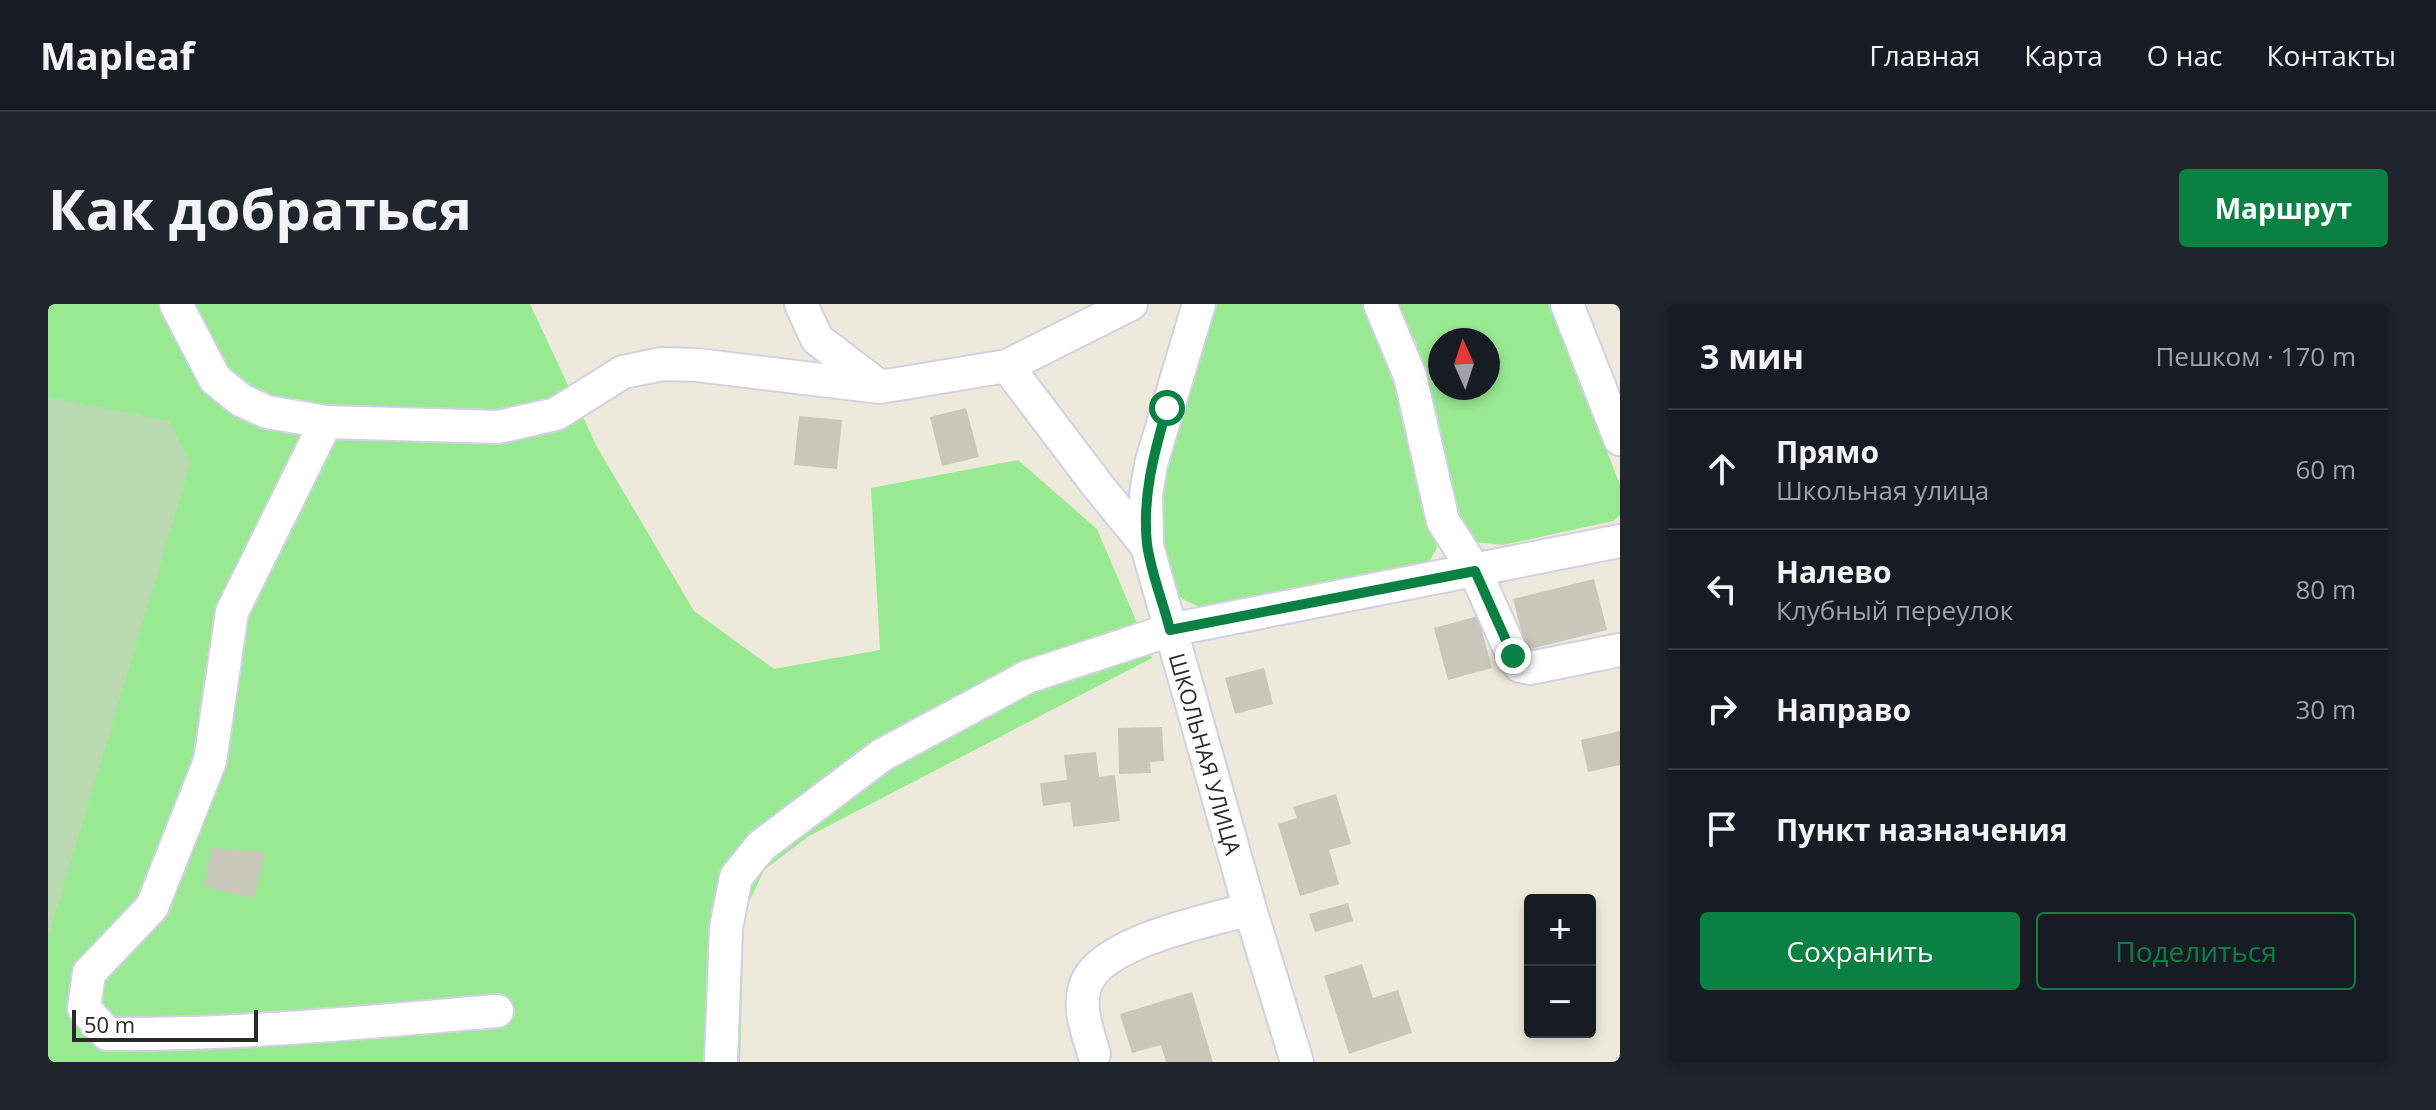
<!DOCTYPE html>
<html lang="ru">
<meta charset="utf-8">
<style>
:root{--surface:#171b24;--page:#20242c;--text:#f1f3f6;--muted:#9ea1a6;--line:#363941;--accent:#0b8043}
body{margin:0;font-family:"Open Sans",sans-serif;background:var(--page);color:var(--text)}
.controls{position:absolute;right:24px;bottom:24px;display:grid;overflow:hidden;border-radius:8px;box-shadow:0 4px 12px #0003}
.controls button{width:72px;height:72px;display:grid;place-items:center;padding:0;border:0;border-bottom:2px solid var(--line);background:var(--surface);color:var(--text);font:40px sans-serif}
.compass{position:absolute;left:1380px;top:24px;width:72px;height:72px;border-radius:50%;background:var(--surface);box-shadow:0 4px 12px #0003;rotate:357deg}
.scale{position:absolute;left:24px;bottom:20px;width:186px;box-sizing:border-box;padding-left:8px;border:4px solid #2a2a2a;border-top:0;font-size:22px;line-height:28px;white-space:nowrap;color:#2a2a2a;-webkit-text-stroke:6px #fff;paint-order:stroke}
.stop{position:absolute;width:24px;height:24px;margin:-18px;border:6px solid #0b8043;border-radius:50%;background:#fff}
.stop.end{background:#0b8043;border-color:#fff;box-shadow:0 2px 8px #0008}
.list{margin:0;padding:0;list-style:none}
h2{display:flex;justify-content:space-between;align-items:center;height:104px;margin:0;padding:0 32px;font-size:34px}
h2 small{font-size:26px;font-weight:400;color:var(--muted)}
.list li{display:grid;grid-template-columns:52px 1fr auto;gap:24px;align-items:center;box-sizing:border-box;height:120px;padding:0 32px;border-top:2px solid var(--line)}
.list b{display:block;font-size:30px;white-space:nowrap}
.list p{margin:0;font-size:26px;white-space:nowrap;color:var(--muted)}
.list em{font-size:26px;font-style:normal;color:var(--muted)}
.actions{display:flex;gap:16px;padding:24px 32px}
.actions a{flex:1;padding:18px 0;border:2px solid var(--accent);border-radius:8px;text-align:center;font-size:28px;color:var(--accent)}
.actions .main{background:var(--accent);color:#fff}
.icon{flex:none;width:44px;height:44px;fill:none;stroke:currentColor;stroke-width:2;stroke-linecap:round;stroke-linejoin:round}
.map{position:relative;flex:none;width:1572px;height:758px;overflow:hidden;border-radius:8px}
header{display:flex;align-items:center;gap:48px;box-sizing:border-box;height:112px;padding:0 40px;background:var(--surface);border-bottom:2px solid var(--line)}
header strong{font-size:38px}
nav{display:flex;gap:44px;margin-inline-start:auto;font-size:28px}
.intro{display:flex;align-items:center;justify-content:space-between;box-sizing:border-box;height:192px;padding:0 48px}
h1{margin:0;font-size:56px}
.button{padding:20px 36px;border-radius:8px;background:var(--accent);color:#fff;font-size:28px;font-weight:700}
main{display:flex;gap:48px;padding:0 48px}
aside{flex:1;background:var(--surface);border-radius:8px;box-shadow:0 4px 12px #0003}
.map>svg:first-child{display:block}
.green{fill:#99e992;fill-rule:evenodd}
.cemetery{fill:#b9d9b0}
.building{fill:#c8c7b9}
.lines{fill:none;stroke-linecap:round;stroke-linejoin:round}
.minor-casing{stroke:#d1d0e4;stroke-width:36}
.minor{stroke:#fff;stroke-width:32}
.route{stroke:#0b8043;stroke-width:10}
.labels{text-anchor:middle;stroke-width:8;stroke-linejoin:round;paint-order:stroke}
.street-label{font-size:22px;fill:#2a2a2a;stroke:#fff}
</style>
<header>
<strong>Mapleaf</strong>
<nav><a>Главная</a><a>Карта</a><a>О нас</a><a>Контакты</a></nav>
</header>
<div class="intro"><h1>Как добраться</h1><a class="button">Маршрут</a></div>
<main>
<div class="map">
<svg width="1572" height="758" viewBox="0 0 1572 758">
<rect width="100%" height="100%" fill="#edeadb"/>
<path class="green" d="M0 0H482L549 143 646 307 726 365 832 346 823 184 970 156 1049 225 1104 354 761 532 716 566 696 609 692 758H0Z
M1161 0H1322L1359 88 1384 208 1389 244 1382 256 1351 269 1156 304C1145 300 1132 296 1126 285 1120 275 1118 261 1116 250 1102 166 1137 80 1161 0Z
M1350 0H1502L1572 181V211L1565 217 1455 241 1425 238 1407 225 1368 38 1356 17ZM1392 36H1440V84H1392Z"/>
<path class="cemetery" d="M0 93 121 117 143 158 0 634Z"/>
<path class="building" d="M918 104 931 153 894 162 882 113Z
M751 112 794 116 789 165 746 161Z
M1546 275 1559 326 1478 346 1465 295Z
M1430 312 1444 364 1400 376 1386 324Z
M1216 364 1225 400 1187 410 1177 374Z
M1114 423 1116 457 1102 458 1103 469 1071 470 1070 424Z
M1572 427V461L1540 468 1533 436Z
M1048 448 1051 473 1067 471 1072 517 1025 523 1022 498 995 502 992 479 1019 476 1016 451Z
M1288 490 1303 540 1281 546 1291 580 1252 592 1230 520 1249 514 1245 503Z
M163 544 217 548 206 594 156 583Z
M1300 599 1305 617 1267 628 1261 610Z
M1314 660 1325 694 1350 686 1364 729 1301 750 1276 672Z
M1144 688 1165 758H1118L1113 741 1084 749 1072 710Z"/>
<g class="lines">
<defs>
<path id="minor" d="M128 0 167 75 193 96 219 108 278 118 450 123 508 110 575 68 614 60 649 61 832 83 959 62 1083 0
M753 0 769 35 832 83
M1151 0 1103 160 1098 190 1099 242 1202 605 1249 758
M1332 0 1362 72 1395 217 1427 267 1465 352 1472 362 1482 364 1572 346
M1519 0 1572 135
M959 62 1050 182 1099 242
M278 118 184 308 162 457 104 603 41 669 36 704 59 730C189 731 319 718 449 707
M1046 750C1040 728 1030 706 1037 683 1049 638 1160 617 1202 605
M673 758 678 624 688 573 713 542 834 451 979 373 1122 326 1572 237"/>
</defs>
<use href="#minor" class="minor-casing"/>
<use href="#minor" class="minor"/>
</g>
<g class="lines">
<path class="route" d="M1119 104C1106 149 1094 193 1099 240 1103 269 1115 298 1122 326L1427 267 1465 352"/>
</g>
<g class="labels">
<g class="street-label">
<text transform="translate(1157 450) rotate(74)" y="8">ШКОЛЬНАЯ УЛИЦА</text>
</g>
</g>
</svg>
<div class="controls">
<button>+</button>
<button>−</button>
</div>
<svg class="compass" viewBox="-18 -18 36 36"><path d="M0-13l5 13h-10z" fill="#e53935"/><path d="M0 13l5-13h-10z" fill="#9ea1a6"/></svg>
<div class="scale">50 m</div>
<div class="stop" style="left:1119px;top:104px"></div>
<div class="stop end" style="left:1465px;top:352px"></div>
</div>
<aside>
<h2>3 мин<small>Пешком · 170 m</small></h2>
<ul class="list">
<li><svg class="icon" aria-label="ahead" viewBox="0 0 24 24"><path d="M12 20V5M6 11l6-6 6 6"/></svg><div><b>Прямо</b><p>Школьная улица</p></div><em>60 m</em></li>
<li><svg class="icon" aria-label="left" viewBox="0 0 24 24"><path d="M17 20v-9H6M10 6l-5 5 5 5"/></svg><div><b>Налево</b><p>Клубный переулок</p></div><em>80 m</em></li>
<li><svg class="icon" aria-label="right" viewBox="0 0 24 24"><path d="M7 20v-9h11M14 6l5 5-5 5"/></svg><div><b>Направо</b></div><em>30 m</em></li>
<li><svg class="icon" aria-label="arrive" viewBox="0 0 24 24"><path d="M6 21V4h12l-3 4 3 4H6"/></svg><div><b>Пункт назначения</b></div></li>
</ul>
<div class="actions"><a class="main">Сохранить</a><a>Поделиться</a></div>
</aside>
</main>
